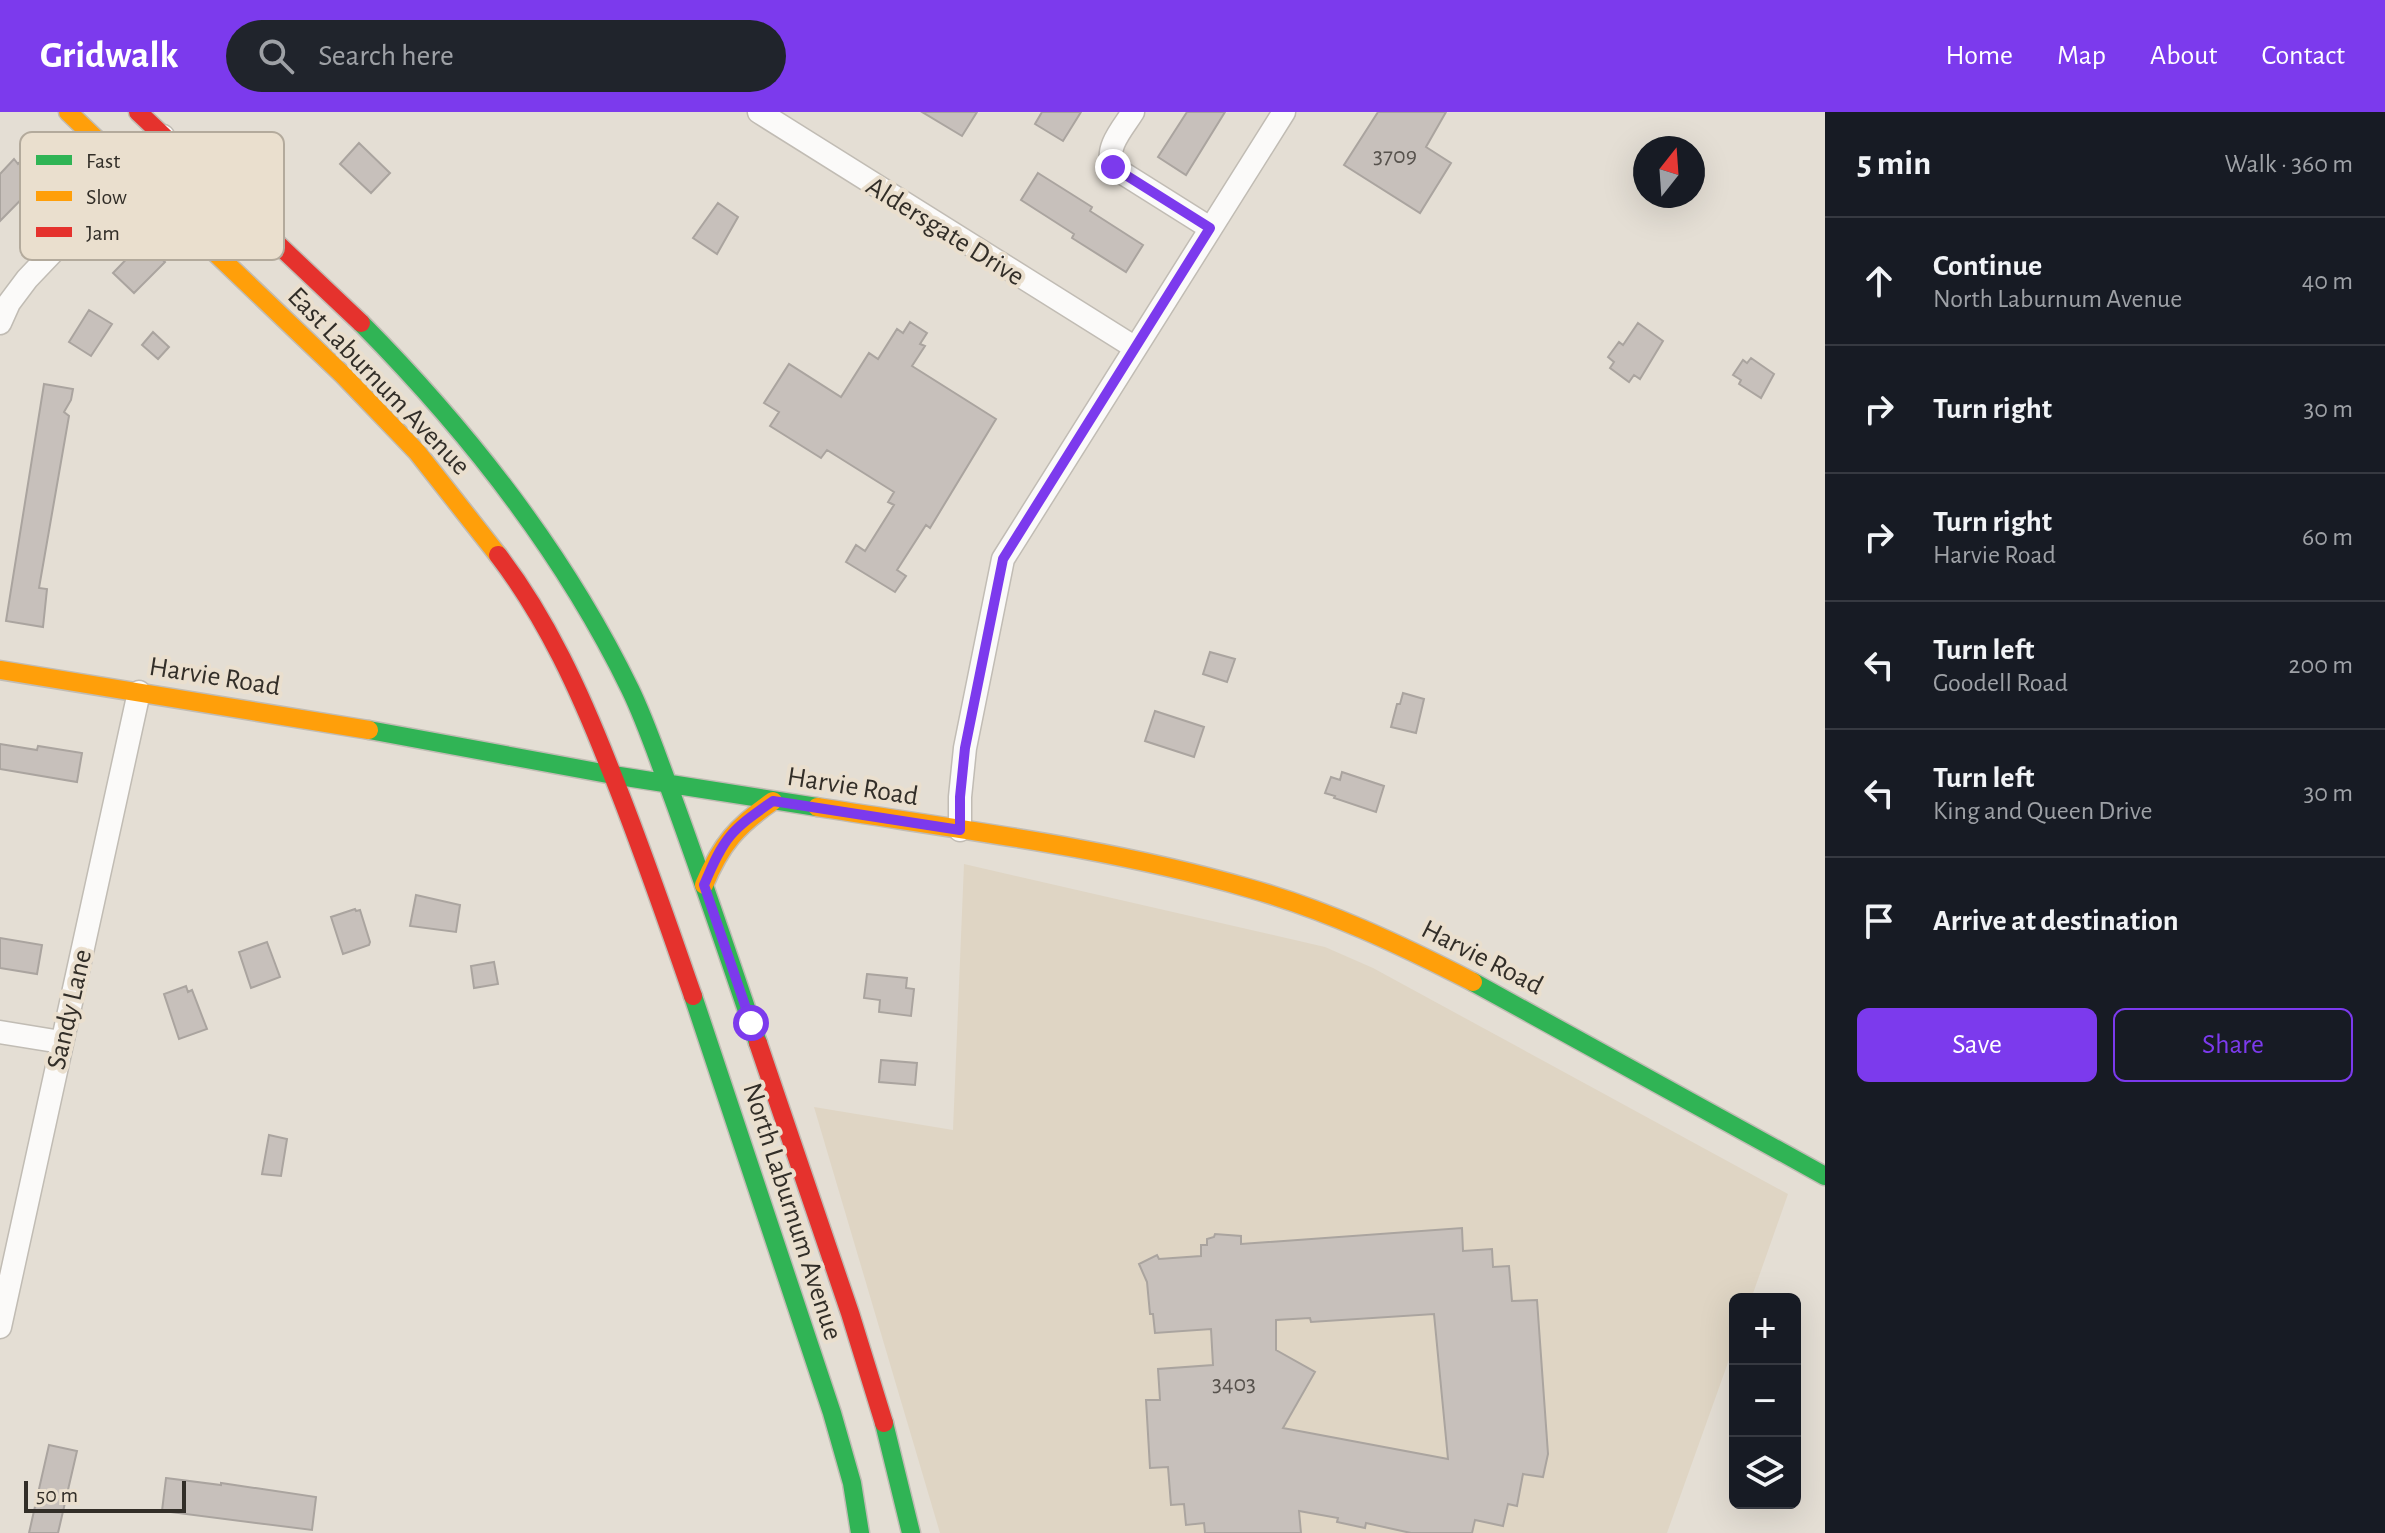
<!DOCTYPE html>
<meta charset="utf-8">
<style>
:root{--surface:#171b24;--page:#20242c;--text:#f1f3f6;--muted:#9ea1a6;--line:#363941;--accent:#7c3aed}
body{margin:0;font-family:"Alegreya Sans",sans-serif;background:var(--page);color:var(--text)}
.controls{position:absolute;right:24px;bottom:24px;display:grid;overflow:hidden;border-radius:12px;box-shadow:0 8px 32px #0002}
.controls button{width:72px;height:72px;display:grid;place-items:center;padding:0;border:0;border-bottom:2px solid var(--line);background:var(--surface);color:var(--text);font:40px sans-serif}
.compass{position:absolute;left:1633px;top:24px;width:72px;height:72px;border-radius:50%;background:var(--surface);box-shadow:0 8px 32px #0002;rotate:17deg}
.scale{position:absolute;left:24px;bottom:20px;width:162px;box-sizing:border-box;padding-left:8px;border:4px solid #322e28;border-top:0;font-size:22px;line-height:28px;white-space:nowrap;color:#322e28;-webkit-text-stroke:6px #eadfce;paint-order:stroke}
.stop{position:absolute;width:24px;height:24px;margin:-18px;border:6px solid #7c3aed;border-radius:50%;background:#fff}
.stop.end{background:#7c3aed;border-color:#fff;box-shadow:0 2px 8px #0008}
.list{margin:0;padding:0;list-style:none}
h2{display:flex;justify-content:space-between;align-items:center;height:104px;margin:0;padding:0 32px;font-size:34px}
h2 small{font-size:26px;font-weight:400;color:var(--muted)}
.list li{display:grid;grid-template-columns:52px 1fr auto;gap:24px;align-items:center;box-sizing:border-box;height:128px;padding:0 32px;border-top:2px solid var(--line)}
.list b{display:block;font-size:30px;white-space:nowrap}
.list p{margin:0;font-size:26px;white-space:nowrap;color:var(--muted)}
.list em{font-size:26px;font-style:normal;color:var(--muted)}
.actions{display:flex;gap:16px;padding:24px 32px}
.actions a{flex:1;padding:18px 0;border:2px solid var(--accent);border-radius:12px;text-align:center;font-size:28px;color:var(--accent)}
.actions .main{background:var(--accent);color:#fff}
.icon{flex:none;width:44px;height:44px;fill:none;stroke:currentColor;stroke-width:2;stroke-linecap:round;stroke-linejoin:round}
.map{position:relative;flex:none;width:1825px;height:1421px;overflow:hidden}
header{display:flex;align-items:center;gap:48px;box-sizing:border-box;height:112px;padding:0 40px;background:var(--accent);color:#fff}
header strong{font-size:38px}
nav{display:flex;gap:44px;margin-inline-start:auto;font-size:28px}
.search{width:560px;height:72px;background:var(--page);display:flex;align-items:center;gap:20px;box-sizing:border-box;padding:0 28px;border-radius:44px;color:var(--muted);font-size:30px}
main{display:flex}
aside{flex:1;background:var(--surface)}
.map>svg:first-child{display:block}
.built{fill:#dfd5c4}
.building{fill:#c7c0bb;stroke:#aaa49f;stroke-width:2;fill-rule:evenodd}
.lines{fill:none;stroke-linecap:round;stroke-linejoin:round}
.street-casing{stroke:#c1bcb4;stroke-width:25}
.fast-casing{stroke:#c1bcb4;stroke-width:21}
.slow-casing{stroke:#c1bcb4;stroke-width:21}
.jam-casing{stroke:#c1bcb4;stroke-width:21}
.street{stroke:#fbfaf9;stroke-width:22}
.fast{stroke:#30b455;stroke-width:18}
.slow{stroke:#ff9f0a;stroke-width:18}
.jam{stroke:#e5322d;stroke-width:18}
.route{stroke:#7c3aed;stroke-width:10}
.labels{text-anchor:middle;stroke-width:8;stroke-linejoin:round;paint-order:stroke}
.number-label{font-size:24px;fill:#57524d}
.street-label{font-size:28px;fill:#322e28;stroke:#eadfce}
.key{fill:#eadfce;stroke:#b3aa9c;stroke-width:2}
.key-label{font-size:22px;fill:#322e28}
</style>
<header>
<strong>Gridwalk</strong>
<div class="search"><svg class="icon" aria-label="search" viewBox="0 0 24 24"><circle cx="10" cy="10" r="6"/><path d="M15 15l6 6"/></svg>Search here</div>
<nav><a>Home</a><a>Map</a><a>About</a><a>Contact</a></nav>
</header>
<main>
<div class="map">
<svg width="1825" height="1421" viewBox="0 0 1825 1421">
<rect width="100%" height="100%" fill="#e4ded4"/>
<path class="built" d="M964 752 1325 835 1373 856 1788 1082 1751 1187H1735V1231L1667 1421H940L814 995 953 1018Z"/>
<path class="building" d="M922 0H977L962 24Z
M1042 0H1081L1063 29 1035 12Z
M1187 0H1225L1186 63 1158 45Z
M1378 0H1446L1426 35 1451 51 1420 101 1344 53Z
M359 31 390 61 371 81 340 52Z
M36 33 56 52 0 109V62L14 47 18 52Z
M1038 61 1092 95 1090 99 1143 133 1126 160 1072 126 1074 122 1021 88Z
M718 91 738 105 717 142 693 126Z
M143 130 165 150 134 181 113 161Z
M89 198 112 212 91 244 69 230Z
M910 210 927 221 920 232 925 234 912 254 996 307 930 416 926 413 897 458 906 464 895 480 846 450 856 433 865 439 894 393 888 390 894 380 827 338 821 346 770 314 779 300 764 291 789 252 841 285 869 241 878 247 897 217 903 221Z
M1638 211 1663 229 1640 267 1634 263 1629 270 1610 256 1614 250 1608 245 1619 230 1623 233Z
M153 220 169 235 158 247 142 233Z
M1751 246 1774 262 1761 286 1739 272 1741 268 1733 263 1743 248 1747 251Z
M44 272 73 277 71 288 64 300 69 304 39 476 47 477 43 515 6 509Z
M1210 540 1235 547 1227 570 1203 562Z
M1403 581 1424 587 1416 621 1391 615 1397 592H1400Z
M1155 599 1204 615 1194 645 1145 629Z
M0 632 37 638 38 634 82 641 77 670 0 657Z
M1342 660 1384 674 1376 700 1334 686 1335 684 1325 681 1331 665 1340 668Z
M416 783 460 793 456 820 410 814Z
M355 797 356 799 360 798 370 830 369 833 343 842 331 805Z
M0 826 42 833 37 862 0 856Z
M267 830 280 865 251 876 239 840Z
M494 850 498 872 474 876 471 854Z
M867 862 907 866 906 876 914 877 911 904 879 900 880 888 864 886Z
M186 874 188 880 192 878 207 917 179 927 164 882Z
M881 948 917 951 915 973 879 970Z
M269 1023 287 1027 281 1064 262 1062Z
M1462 1116 1463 1139 1492 1137 1493 1155 1509 1154 1512 1189 1537 1188 1548 1342 1543 1365 1523 1362 1517 1394 1508 1392 1503 1414 1475 1408 1472 1421H1411L1366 1411 1365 1416 1337 1410 1338 1406 1299 1399 1301 1421H1205L1204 1411 1186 1413 1184 1392 1171 1393 1168 1355 1150 1356 1146 1288H1160L1158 1257 1213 1253 1211 1217 1155 1221 1153 1202H1150L1147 1170 1139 1152 1157 1143 1159 1147 1201 1144V1133H1207V1127L1214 1125 1215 1122 1241 1124V1132ZM1434 1202 1448 1347 1283 1316 1315 1260 1276 1238V1208L1310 1206 1311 1210Z
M49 1333 77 1339 58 1421H29Z
M166 1366 221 1373V1371L316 1385 312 1418 162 1399Z"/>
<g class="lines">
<defs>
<path id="street" d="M759 0 1134 235
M1133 0C1123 16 1104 36 1113 55L1210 116
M0 211 9 191 27 167 163 24
M960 718V685L965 636 1003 447 1284 0
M0 920 61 930
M0 1215 139 580"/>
<path id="fast" d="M361 211C468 319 563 439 630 577 646 610 657 644 670 678 701 762 729 846 758 931
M369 618 613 663 817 695
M1473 870 1825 1064
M693 884 832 1301 852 1371 860 1421
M884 1311 911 1421"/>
<path id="slow" d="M68 0 343 263 417 340 498 443
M0 558 369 618
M817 695C961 718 1107 735 1248 776 1327 798 1401 833 1473 870
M704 773C721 732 737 714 773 689"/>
<path id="jam" d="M138 0 361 211
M498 443C547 507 580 580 609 654 640 730 666 807 693 884
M758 931 850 1201 884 1311"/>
</defs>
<use href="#street" class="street-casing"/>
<use href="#fast" class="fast-casing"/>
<use href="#slow" class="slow-casing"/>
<use href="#jam" class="jam-casing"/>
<use href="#street" class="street"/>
<use href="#fast" class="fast"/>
<use href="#slow" class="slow"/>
<use href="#jam" class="jam"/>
</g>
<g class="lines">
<path class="route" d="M751 911 704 773C724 725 731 718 773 689L960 718V685L965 636 1003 447 1210 116 1113 55"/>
</g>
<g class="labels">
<g class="number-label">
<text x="1395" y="51">3709</text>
<text x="1234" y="1279">3403</text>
</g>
<g class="street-label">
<text transform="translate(946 118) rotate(32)" y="10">Aldersgate Drive</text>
<text transform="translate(380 268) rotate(46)" y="10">East Laburnum Avenue</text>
<text transform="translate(215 563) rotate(9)" y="10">Harvie Road</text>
<text transform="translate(853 673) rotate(9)" y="10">Harvie Road</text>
<text transform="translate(1483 844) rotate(27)" y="10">Harvie Road</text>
<text transform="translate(68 897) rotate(-77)" y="10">Sandy Lane</text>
<text transform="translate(794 1099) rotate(72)" y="10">North Laburnum Avenue</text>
</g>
</g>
<rect x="20" y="20" width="264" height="128" rx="12" class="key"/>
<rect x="36" y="43" width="36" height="10" fill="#30b455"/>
<rect x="36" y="79" width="36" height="10" fill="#ff9f0a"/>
<rect x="36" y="115" width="36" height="10" fill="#e5322d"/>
<g class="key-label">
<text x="86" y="56">Fast</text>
<text x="86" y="92">Slow</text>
<text x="86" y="128">Jam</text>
</g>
</svg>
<div class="controls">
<button>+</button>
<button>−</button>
<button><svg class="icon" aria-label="layers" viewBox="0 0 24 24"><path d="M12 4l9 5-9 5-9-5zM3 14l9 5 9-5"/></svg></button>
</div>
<svg class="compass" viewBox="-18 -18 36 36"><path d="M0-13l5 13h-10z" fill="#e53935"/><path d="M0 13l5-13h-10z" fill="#9ea1a6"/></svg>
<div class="scale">50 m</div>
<div class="stop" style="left:751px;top:911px"></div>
<div class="stop end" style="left:1113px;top:55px"></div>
</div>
<aside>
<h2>5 min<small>Walk · 360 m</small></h2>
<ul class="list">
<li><svg class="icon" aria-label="ahead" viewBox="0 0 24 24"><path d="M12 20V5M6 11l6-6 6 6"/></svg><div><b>Continue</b><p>North Laburnum Avenue</p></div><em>40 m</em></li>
<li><svg class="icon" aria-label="right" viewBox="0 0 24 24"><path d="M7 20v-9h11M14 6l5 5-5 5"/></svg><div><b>Turn right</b></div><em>30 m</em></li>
<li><svg class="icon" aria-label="right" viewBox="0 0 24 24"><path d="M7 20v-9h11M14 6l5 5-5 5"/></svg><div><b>Turn right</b><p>Harvie Road</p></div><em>60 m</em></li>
<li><svg class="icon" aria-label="left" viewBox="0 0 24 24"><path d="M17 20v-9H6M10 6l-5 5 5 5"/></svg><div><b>Turn left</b><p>Goodell Road</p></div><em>200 m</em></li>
<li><svg class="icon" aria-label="left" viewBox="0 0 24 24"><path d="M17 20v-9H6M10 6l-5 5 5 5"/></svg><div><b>Turn left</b><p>King and Queen Drive</p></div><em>30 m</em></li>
<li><svg class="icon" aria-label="arrive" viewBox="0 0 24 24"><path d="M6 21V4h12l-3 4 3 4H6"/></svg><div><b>Arrive at destination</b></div></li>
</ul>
<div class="actions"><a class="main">Save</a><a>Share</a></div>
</aside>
</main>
